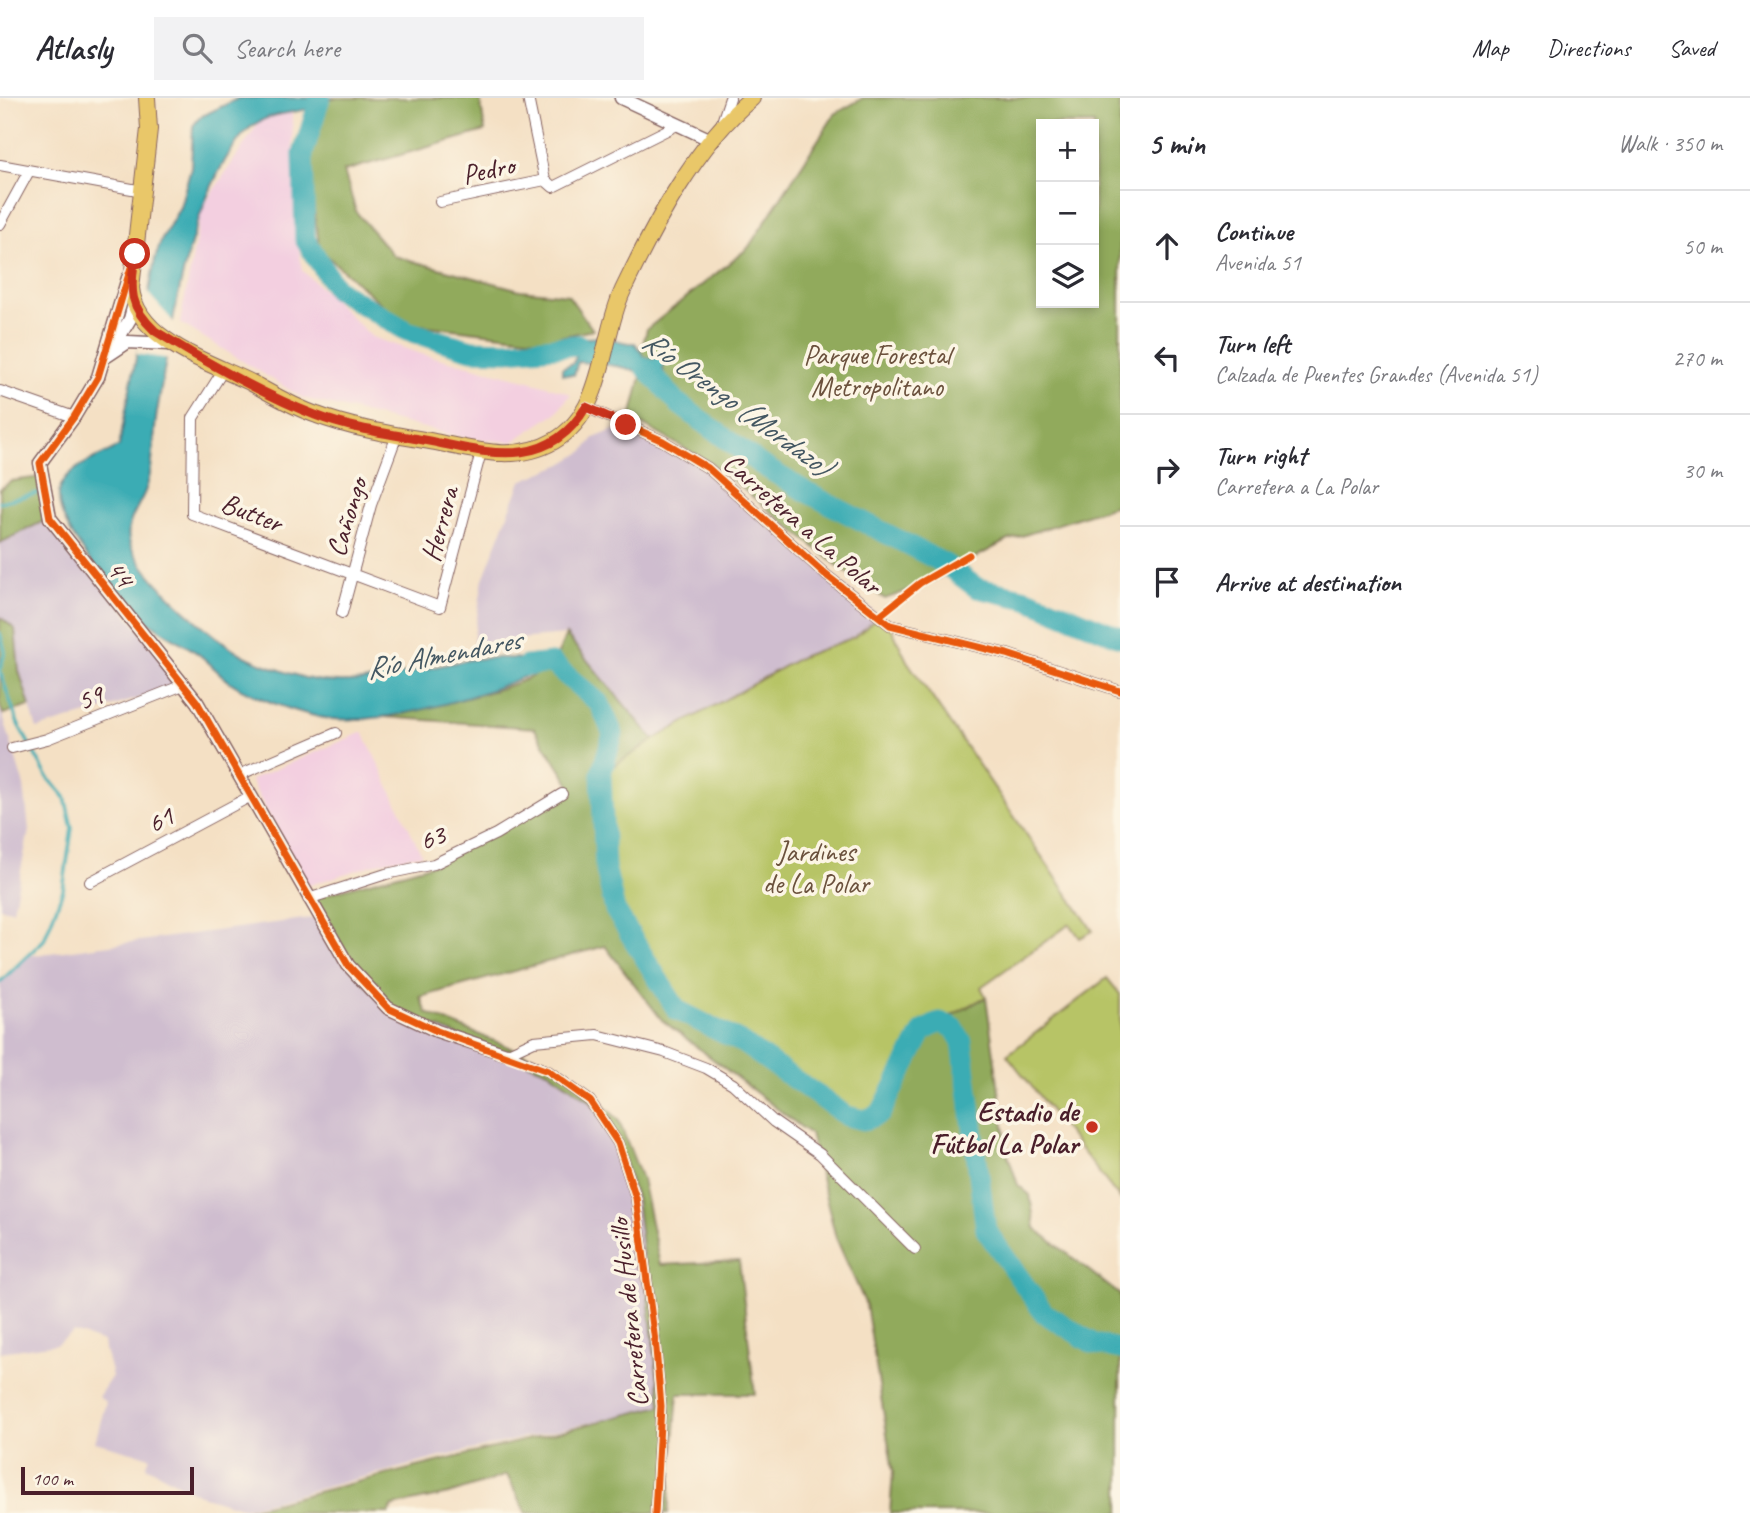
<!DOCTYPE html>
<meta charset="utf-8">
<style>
:root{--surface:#fff;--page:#f2f2f3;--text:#2b2b33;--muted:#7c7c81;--line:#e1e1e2}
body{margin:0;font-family:Caveat,sans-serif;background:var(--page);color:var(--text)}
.controls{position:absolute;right:21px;top:21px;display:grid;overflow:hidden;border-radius:0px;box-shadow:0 4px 10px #0003}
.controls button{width:63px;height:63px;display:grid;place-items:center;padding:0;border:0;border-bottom:2px solid var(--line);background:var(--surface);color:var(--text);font:35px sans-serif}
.scale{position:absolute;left:21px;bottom:18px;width:173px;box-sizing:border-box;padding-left:7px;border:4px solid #4a1f2b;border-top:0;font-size:19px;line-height:24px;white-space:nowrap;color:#4a1f2b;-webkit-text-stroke:5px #fcf5e5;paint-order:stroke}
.stop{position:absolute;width:21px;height:21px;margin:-16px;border:5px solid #c8321e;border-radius:50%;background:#fff}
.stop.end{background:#c8321e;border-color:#fff;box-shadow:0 2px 7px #0008}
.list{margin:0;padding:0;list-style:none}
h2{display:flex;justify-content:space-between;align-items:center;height:91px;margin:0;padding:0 28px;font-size:30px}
h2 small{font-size:23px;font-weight:400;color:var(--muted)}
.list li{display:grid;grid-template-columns:46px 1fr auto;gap:21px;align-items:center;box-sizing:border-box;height:112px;padding:0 28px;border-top:2px solid var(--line)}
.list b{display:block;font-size:26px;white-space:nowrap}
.list p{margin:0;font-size:23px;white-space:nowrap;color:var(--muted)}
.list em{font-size:23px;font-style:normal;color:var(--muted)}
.icon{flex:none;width:38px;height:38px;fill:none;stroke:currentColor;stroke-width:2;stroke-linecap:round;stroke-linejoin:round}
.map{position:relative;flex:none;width:1120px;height:1415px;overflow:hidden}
header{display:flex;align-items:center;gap:42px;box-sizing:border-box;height:98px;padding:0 35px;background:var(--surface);border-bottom:2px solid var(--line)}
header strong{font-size:33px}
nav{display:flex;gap:38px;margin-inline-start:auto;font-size:24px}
.search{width:490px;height:63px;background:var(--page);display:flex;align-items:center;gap:18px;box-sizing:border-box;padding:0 24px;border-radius:0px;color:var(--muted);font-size:26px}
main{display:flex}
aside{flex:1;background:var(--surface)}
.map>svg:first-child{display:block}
.built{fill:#f3cfe0}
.industrial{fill:#cfbdcf}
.green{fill:#b7c466;stroke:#807248;stroke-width:2}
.forest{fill:#91aa5b;stroke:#6e6443;stroke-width:2;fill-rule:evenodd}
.water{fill:#3aacb4;stroke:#426670;stroke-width:2}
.pier{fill:#f4e0c4}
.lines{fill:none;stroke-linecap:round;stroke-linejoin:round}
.stream{stroke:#3aacb4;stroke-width:3.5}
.river{stroke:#3aacb4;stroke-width:21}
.minor-casing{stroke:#866361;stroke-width:12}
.tertiary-casing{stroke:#866361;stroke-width:15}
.primary-casing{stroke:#866361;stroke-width:18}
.minor{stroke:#fff;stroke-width:10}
.tertiary{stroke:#fff;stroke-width:12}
.primary{stroke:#e9c769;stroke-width:16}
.cycleway-casing{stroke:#fcf5e5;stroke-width:11}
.cycleway{stroke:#e8590c;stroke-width:7}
.route{stroke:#c8321e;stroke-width:9}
.poi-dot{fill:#c8321e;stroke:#fcf5e5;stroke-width:2.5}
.labels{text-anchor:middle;stroke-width:7;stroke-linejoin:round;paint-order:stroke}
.street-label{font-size:28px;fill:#4a1f2b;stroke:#fcf5e5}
.park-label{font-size:28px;fill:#6b513d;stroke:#fcf5e5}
.poi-label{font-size:28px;font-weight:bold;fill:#4a1f2b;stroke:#fcf5e5;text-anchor:end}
.water-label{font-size:30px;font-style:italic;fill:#445762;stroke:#fcf5e5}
</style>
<header>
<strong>Atlasly</strong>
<div class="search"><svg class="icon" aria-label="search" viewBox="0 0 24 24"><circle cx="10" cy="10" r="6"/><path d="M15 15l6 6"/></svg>Search here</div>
<nav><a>Map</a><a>Directions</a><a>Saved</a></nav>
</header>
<main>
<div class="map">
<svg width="1120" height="1415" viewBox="0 0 1120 1415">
<rect width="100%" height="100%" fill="#fcf5e5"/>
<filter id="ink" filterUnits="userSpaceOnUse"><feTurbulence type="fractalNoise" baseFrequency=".0143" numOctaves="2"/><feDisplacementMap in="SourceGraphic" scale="14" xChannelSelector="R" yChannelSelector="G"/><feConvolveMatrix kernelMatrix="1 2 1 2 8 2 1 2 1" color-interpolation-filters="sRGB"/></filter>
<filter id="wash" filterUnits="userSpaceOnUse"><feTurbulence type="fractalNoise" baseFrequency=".00686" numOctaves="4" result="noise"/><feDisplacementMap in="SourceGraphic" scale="28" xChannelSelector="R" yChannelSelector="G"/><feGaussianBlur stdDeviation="1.57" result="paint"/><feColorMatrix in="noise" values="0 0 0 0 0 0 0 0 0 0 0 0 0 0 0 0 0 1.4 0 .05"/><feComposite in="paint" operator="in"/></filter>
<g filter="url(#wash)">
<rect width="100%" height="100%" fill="#f4e0c4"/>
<path class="built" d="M265 0 292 12 295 121 302 172 372 239 421 256 541 286 571 296 556 315 512 344 465 340 303 300 180 225 202 110 256 29Z
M363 634 422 757 385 763 307 788 250 682Z"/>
<path class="industrial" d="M626 327 708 370 879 518 855 539 831 549 654 642 566 537 473 545 483 481 521 383 563 366 584 353 594 340Z
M50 420 183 587 37 631 19 573 15 531 0 519V445Z
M0 608 24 688 29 732 13 812 0 810Z
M319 819 388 910 548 973 590 1003 618 1045 636 1100 661 1308 441 1359 244 1410 197 1396 146 1368 150 1359 95 1344 106 1304 98 1299 112 1278 103 1244 73 1234 57 1246 0 1254V884L27 858Z"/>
<path class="green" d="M879 518 890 527 907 563 1093 833 1080 840 1070 826 981 889 986 899 923 933 880 1016 864 1022 847 1018 741 944 677 912 615 812 605 768 601 676 617 662 801 559 855 539Z
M1107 880 1120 896V1101L1007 957Z"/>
<path class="forest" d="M331 0H480L485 33 344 73 356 114 394 158 520 192 568 197 593 232 544 242 403 225 320 152 307 66 325 5Z
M863 0H1120V406L1006 443 926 486 885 501 838 468 712 366 631 320 642 274 650 278H664L663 269 671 255 653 261 643 258 641 253 647 231 748 150 835 16ZM1041 26H1094V205H1041Z
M40 379 50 420 0 445V391L12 383Z
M0 519 15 531 19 573 30 608 3 616 0 608Z
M566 537 654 642 601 676 605 768 615 812 677 912 741 944 846 1018 864 1022 880 1016 923 933 986 899 1008 1057 1018 1087 1030 1097 1035 1130 1120 1197V1415H890L893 1373 866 1207 836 1140 810 1036 662 922 605 848 420 899 427 915 564 972 618 1021 642 1081 660 1167 739 1163 755 1296H678L668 1415H526L507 1377 449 1396 393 1408 389 1415H243L249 1411 661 1308 636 1100 618 1045 590 1003 548 973 388 910 348 867 308 801 434 766 570 687 534 630 371 618C413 612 521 594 551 566 558 560 562 545 566 537Z"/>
<path class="water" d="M239 0H331C303 22 267 6 241 39 187 107 172 229 157 314 153 338 155 364 147 388 141 408 123 424 130 446 142 479 216 544 247 559 261 566 277 571 292 576 351 597 410 572 468 562 497 557 524 561 552 565 500 594 393 626 333 621 308 619 254 600 233 586 222 579 212 567 201 558 185 545 165 537 148 523 121 501 55 432 59 395 62 370 101 359 119 348L155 161 161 143 180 109 191 69 193 28 200 19Z
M574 237C586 242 590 239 602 239 612 239 623 246 635 245L646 261H653L668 249 671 255 663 269 664 287C636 268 611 267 578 264L574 277 562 276V270L573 265 577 257 565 253 552 256 550 242Z"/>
<path class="pier" d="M147 194 178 229 171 261 136 256Z"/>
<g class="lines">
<path class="stream" d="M0 404 42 394
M0 535 5 553 0 573 18 626 47 678 65 699 72 730 63 792 44 842 0 884"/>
<path class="river" d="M320 0 303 56 305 141 336 191 407 233 472 252 507 253 579 247
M645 269 679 306 760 366 808 395 945 466 977 490 1027 501 1120 539
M526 568 552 565 600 606 613 636 601 676 605 768 615 812 677 912 741 944 847 1018 864 1022 880 1016 923 933 940 924 954 930 962 944 986 1132 1044 1215 1094 1246 1120 1251"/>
</g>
</g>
<g filter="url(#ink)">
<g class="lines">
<defs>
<path id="minor" d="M528 0 545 82 553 89 677 27
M721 27 730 0
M0 67 143 93
M440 104 545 82
M0 126 29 73
M224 271 193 320 192 416 440 509 481 354
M0 293 74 319
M586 309 663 343 708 370 826 477 890 527 1007 556 1120 593
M342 515 371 407 397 337
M12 650 47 641 183 587
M239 677 336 635
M90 784 251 698
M308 801 386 776 434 766 496 736 562 696
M506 956 548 973 590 1003 618 1045 636 1100 656 1251 661 1308 655 1415
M506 956 534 943 597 937 664 954 706 970 733 986 774 1024 820 1056 915 1151"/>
<path id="tertiary" d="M621 0 709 41
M128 180 98 279 74 319 40 365 50 420 197 604 348 867 388 910 437 933 506 956
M114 248 130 221 134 206
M107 258 128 244 169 246"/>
<path id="primary" d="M147 0 149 31 131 190C136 242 209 264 250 284 272 296 293 309 317 317 354 331 396 337 435 344 475 352 516 365 554 343 606 313 600 241 623 192 654 127 696 46 752 0"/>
</defs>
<use href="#minor" class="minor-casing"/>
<use href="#tertiary" class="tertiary-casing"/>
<use href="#primary" class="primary-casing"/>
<use href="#minor" class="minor"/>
<use href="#tertiary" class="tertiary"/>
<use href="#primary" class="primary"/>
<defs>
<path id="cycleway" d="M135 156 98 279 74 319 40 365 50 420 197 604 348 867 388 910 437 933 548 973 590 1003 618 1045 636 1100 656 1251 661 1308 655 1415
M586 309 663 343 708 370 826 477 890 527 1007 556 1120 593
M879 518 920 485 969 457"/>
</defs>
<use href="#cycleway" class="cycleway-casing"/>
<use href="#cycleway" class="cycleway"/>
</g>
</g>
<g class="lines" filter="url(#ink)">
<path class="route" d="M135 156C131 191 127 207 155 233 200 261 266 298 315 317 351 331 391 336 429 343 489 355 548 373 586 309L626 327"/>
</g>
<circle class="poi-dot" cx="1092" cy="1029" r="7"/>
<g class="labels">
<g class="street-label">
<text transform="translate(488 71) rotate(-12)" y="10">Pedro</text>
<text transform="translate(252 414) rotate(21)" y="10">Butter</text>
<text transform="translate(346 419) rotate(-73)" y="10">Cañongo</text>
<text transform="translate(803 425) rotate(41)" y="10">Carretera a La Polar</text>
<text transform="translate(439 426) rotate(-75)" y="10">Herrera</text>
<text transform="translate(121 475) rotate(52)" y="10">44</text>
<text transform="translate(90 599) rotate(-21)" y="10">59</text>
<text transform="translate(160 721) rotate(-28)" y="10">61</text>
<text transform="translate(432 739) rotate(-21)" y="10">63</text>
<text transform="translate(628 1215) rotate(-96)" y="10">Carretera de Husillo</text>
</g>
<g class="park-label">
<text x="877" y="266">Parque Forestal<tspan x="877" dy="32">Metropolitano</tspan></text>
<text x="816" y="763">Jardines<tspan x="816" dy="32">de La Polar</tspan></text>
</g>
<g class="poi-label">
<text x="1078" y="1023">Estadio de<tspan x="1078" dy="32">Fútbol La Polar</tspan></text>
</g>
<g class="water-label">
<text transform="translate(737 305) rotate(36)" y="10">Río Orengo (Mordazo)</text>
<text transform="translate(443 556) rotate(-11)" y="10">Río Almendares</text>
</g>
</g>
</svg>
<div class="controls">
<button>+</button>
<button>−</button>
<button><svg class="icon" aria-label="layers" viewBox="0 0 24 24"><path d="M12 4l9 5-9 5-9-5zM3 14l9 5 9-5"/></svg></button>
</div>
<div class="scale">100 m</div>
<div class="stop" style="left:135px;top:156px"></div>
<div class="stop end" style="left:626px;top:327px"></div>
</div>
<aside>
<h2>5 min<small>Walk · 350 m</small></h2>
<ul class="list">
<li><svg class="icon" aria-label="ahead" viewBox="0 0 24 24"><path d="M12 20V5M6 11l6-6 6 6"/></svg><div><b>Continue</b><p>Avenida 51</p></div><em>50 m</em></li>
<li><svg class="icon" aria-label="left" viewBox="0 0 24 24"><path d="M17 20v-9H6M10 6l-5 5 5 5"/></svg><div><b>Turn left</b><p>Calzada de Puentes Grandes (Avenida 51)</p></div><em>270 m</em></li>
<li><svg class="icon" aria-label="right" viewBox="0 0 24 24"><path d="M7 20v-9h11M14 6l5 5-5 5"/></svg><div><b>Turn right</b><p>Carretera a La Polar</p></div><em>30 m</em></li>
<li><svg class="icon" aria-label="arrive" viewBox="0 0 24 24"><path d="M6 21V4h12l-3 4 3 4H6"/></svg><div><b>Arrive at destination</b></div></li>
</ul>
</aside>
</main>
